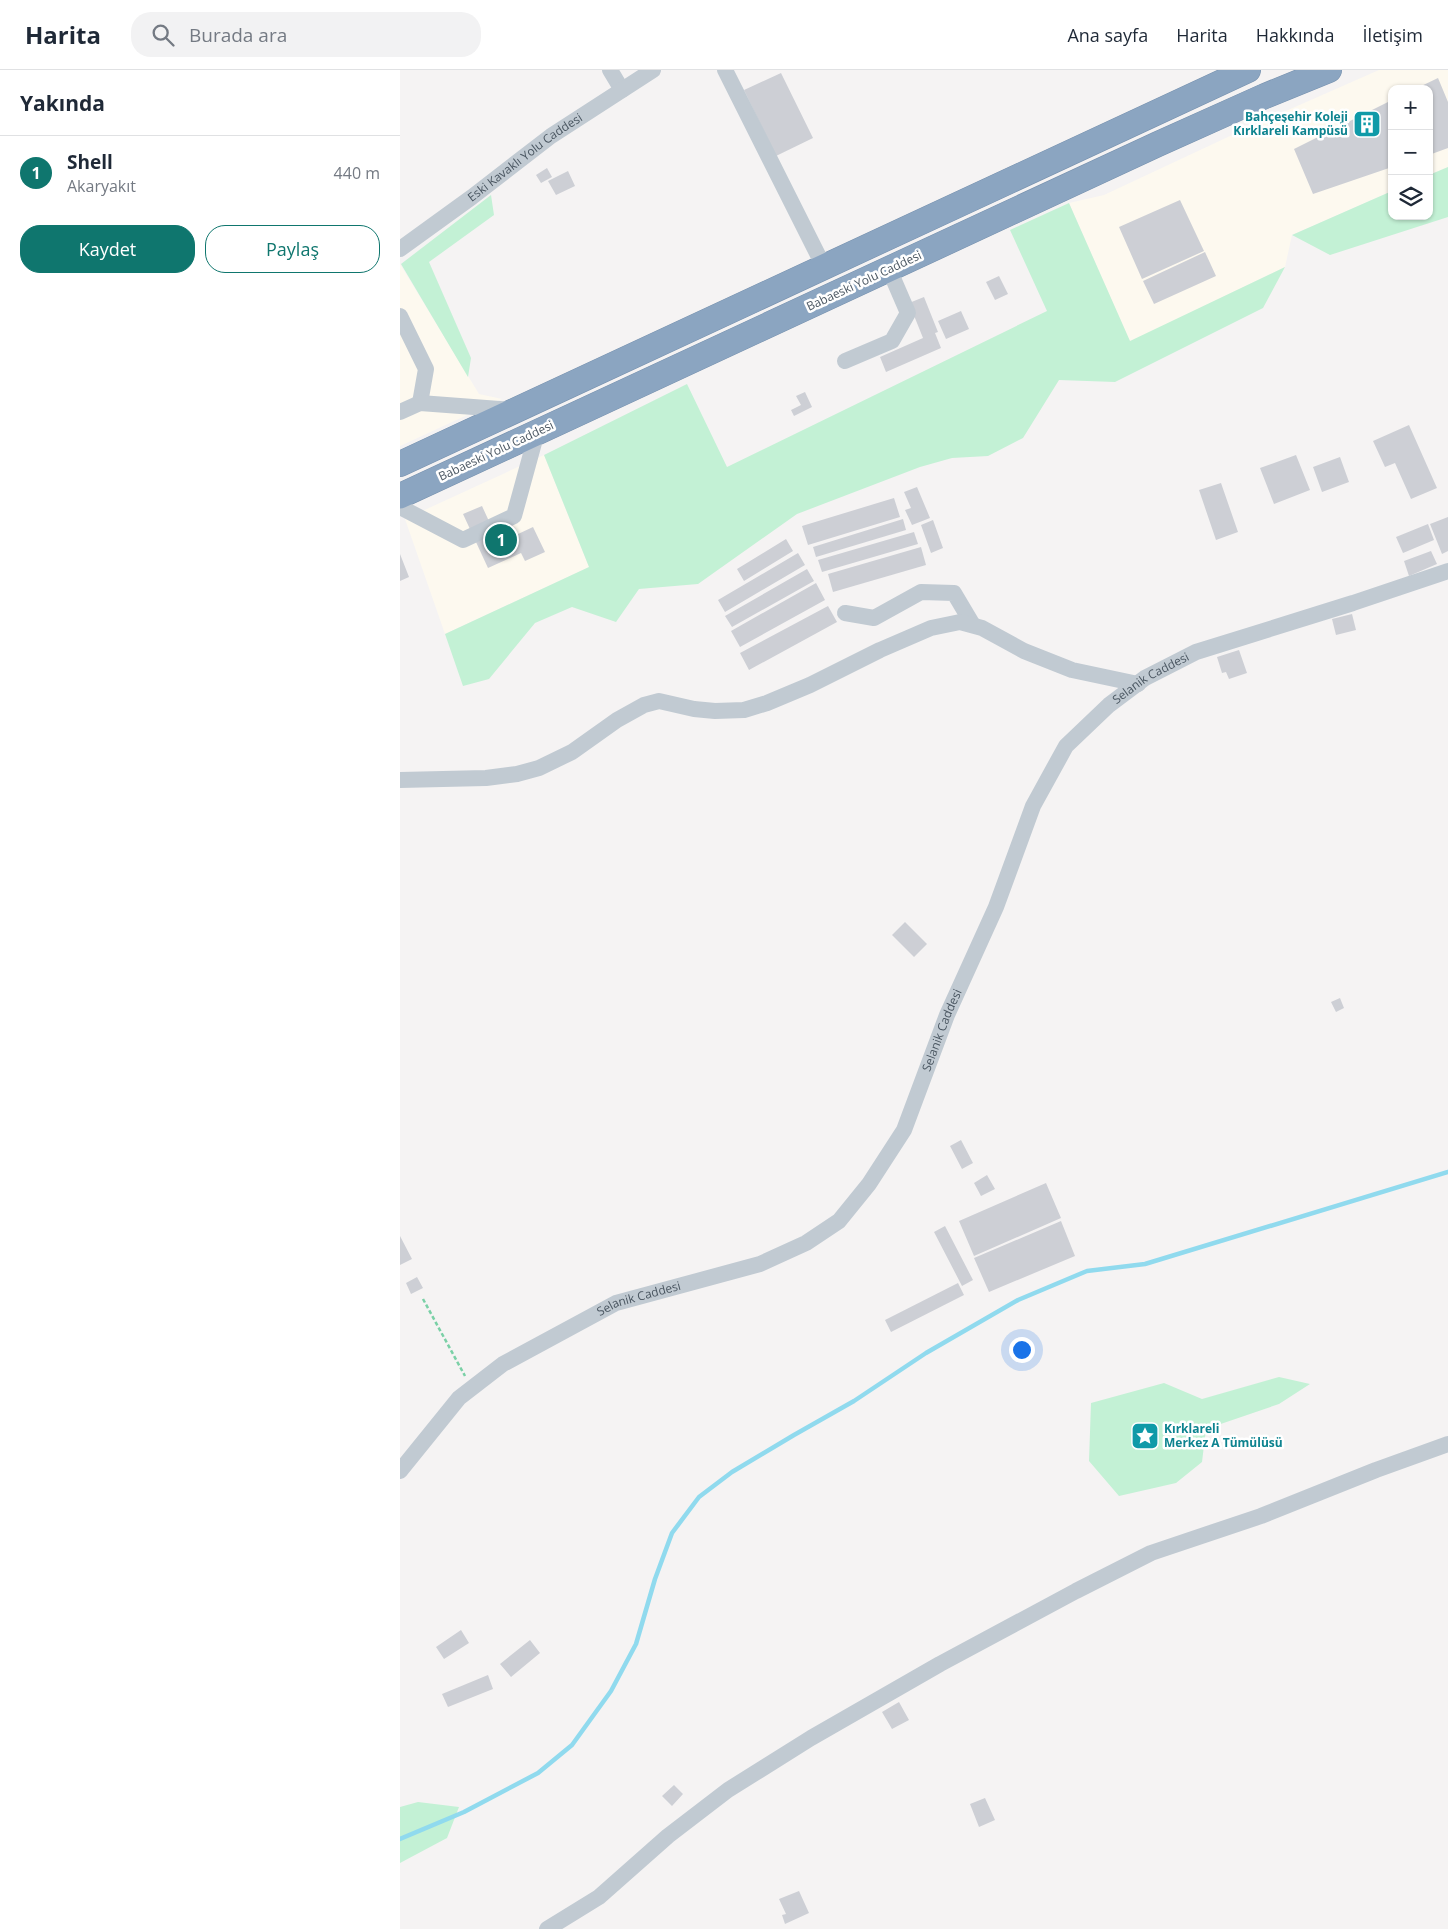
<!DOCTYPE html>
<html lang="tr">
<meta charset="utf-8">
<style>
:root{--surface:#fff;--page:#f2f2f3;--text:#1f2937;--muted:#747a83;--line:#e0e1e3;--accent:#0f766e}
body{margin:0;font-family:"Open Sans",sans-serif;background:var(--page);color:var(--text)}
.controls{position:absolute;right:15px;top:15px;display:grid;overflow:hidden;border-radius:10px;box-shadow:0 1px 4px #0004}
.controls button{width:45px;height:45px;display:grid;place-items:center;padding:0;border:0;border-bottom:1px solid var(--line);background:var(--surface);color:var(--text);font:25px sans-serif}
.you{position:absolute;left:621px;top:1279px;width:18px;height:18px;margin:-12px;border:4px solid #fff;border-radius:50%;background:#1a73e8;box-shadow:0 0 0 8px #1a73e833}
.badge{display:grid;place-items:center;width:32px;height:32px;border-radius:50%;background:var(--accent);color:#fff;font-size:16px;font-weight:700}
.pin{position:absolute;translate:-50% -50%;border:2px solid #fff;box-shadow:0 1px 5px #0006}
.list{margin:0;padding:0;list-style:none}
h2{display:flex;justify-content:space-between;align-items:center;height:65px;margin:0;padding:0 20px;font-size:21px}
h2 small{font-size:16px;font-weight:400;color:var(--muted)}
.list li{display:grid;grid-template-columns:32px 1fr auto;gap:15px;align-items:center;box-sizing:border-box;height:75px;padding:0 20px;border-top:1px solid var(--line)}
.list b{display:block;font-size:19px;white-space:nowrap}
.list p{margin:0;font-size:16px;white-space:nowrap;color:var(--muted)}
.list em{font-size:16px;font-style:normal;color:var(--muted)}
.actions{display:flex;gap:10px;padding:15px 20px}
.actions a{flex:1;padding:11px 0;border:1px solid var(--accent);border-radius:20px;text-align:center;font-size:18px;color:var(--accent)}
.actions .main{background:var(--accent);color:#fff}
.icon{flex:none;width:28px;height:28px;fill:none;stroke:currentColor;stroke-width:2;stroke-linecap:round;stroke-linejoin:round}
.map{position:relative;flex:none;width:1048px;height:1859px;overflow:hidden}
header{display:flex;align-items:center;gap:30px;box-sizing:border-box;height:70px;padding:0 25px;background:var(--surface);border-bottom:1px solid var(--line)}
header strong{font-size:24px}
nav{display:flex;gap:28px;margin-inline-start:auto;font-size:18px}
.search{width:350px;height:45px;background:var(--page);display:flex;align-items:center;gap:12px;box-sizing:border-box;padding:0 18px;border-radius:20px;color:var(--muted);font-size:19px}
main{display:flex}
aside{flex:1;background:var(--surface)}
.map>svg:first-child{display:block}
.commercial{fill:#fdf9ef}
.green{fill:#c3f1d5}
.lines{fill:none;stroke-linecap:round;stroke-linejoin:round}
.stream{stroke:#90daee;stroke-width:4.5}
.building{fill:#cdcfd5}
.highway-casing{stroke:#7690ad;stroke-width:26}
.path{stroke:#7ad0a6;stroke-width:2.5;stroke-dasharray:4 2.5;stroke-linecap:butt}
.minor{stroke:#c1cad2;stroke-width:16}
.highway{stroke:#8ba5c1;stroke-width:25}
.labels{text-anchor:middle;stroke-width:5;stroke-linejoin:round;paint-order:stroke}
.culture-label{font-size:12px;font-weight:bold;fill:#0d838f;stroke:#fff;text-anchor:end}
.street-label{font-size:12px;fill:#4a5661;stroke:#fff}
</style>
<header>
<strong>Harita</strong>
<div class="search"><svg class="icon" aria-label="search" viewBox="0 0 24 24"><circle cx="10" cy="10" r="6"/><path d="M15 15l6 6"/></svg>Burada ara</div>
<nav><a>Ana sayfa</a><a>Harita</a><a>Hakkında</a><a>İletişim</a></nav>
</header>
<main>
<aside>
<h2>Yakında<small></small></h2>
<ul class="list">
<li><span class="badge">1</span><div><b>Shell</b><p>Akaryakıt</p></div><em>440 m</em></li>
</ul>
<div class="actions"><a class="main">Kaydet</a><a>Paylaş</a></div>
</aside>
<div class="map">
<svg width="1048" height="1859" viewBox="0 0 1048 1859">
<rect width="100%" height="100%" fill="#f5f3f3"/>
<path class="commercial" d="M979 0H1048V97L1029 105V19H992V121L892 165 885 197 730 272 669 133 704 125 845 59Z
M0 194 79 324 102 329 0 376Z
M144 385 189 497 45 564 5 449Z"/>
<path class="green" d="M1048 97V147L930 185 892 165 992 121V146H1029V105Z
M91 125 94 145 29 192 71 288 68 307 1 194Z
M669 133 730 271 885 197 863 238 715 312 659 310 623 368 588 386 552 388 520 397 397 444 298 514 239 519 216 552 172 537 135 553 89 609 63 616 45 564 189 497 144 385 287 314 327 397 647 241 610 160Z
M879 1307 910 1314 879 1334 806 1359 802 1392 776 1413 719 1426 689 1391 691 1333 764 1313 802 1329Z
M18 1732 59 1737 47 1768 0 1793V1737Z"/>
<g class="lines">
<path class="stream" d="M0 1769 64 1742 138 1703 172 1675 211 1621 236 1574 255 1509 272 1463 299 1427 332 1402 394 1365 454 1331 526 1283 618 1230 687 1201 745 1194 1048 1102"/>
</g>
<path class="building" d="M381 3 413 68 376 86 344 20Z
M1038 8 1048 32V78L1029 85V19H1015Z
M992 30V97L913 124 894 79Z
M147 98 152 107 141 113 136 105Z
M168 101 175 116 156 125 148 111Z
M780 130 804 181 742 209 719 157Z
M805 182 816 206 754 234 743 211Z
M599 206 608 224 595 230 586 212Z
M524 227 538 262 535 263 541 278 486 302 480 287 523 268 509 233Z
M561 241 569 259 546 269 538 251Z
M405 322 412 337 394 346 391 340 401 335 396 326Z
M1009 355 1037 418 1011 429 995 393 985 397 973 371Z
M896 385 910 420 874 434 860 398Z
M940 387 949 412 922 422 913 397Z
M821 413 838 462 816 470 799 420Z
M517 417 530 448 512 455 505 440 511 438 504 422Z
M494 428 500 447 408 475 402 456Z
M82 436 99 473 133 457 145 482 125 491 121 483 88 498 63 444Z
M1048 447V481L1042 484 1030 454Z
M503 449 506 460 416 487 413 477Z
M533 450 543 478 531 483 521 455Z
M1028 454 1034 470 1003 483 996 467Z
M514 462 518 474 422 502 418 490Z
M386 469 393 481 344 511 337 499Z
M521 477 526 495 433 522 428 504Z
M1031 481 1037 494 1009 506 1004 491Z
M398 483 405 495 325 542 318 530Z
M0 484 9 507 0 511Z
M407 499 414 511 332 557 325 546Z
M416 513 425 530 340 577 331 561Z
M428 536 437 552 349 600 340 583Z
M952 544 956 560 936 565 932 549Z
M839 580 847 603 829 609 826 602 822 603 817 587Z
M505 852 527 874 514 887 492 865Z
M940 928 944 938 936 942 931 932Z
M561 1070 573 1093 562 1099 550 1076Z
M587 1105 595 1119 581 1126 574 1113Z
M646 1113 661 1148 574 1186 559 1151Z
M661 1151 675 1186 589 1222 574 1188Z
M545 1156 573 1210 562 1216 534 1162Z
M0 1166 12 1189 0 1195Z
M17 1207 23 1218 11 1224 6 1213Z
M558 1213 564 1225 491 1262 485 1250Z
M61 1560 69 1573 44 1589 36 1577Z
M130 1570 140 1583 111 1607 100 1594Z
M88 1605 93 1619 48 1637 42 1624Z
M499 1632 509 1650 492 1659 482 1642Z
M274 1715 283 1724 272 1736 262 1726Z
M585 1728 595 1750 579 1757 570 1734Z
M399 1821 409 1843 385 1854 382 1845 386 1844 379 1829Z"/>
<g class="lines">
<defs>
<path id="highway" d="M0 394 848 0
M0 426 758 74 865 26 929 0"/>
</defs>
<use href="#highway" class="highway-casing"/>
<path class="path" d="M23 1229 65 1306"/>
<g class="minor">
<path d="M210 0 222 20"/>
<path d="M325 0 424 197"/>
<path id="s1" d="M0 179 72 127 151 66 253 0"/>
<path d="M0 246 26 299 20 333"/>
<path d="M445 291 492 271 508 243 489 199"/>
<path d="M0 342 20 333 112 340"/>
<path d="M0 437 63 470 114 446 137 362"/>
<path d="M445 543 474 548 521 522 554 523 573 555"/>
<path d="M0 710 86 708 117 704 139 698 172 682 217 650 244 635 259 631 294 639 315 641 344 640 367 633 410 615 480 580 531 558 560 552 582 558 624 581 672 600 738 614"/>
<path id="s2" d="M0 1401 59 1328 103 1294 216 1233 360 1194 406 1173 439 1151 469 1114 504 1060 547 945 596 837 633 736 666 676 709 635 745 608 796 582 953 533 1048 501"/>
<path d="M147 1859 199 1827 268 1766 328 1720 411 1668 540 1594 676 1521 751 1483 861 1446 976 1400 1048 1374"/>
</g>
<use href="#highway" class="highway"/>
</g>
<defs>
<symbol id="building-square" viewBox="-11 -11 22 22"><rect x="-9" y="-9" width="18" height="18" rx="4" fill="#0f9aa8" stroke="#fff"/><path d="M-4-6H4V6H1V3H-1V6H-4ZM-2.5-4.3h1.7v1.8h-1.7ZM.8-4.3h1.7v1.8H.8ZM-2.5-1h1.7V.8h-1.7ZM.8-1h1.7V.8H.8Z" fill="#fff"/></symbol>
<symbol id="sight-square" viewBox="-11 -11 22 22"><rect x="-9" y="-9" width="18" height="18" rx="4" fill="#0f9aa8" stroke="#fff"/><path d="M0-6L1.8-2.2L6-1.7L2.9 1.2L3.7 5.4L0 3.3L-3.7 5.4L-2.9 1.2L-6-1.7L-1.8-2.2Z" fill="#fff"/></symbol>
</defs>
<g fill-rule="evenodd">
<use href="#building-square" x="951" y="38" width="32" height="32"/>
<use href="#sight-square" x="729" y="1350" width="32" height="32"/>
</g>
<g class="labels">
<g class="culture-label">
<text x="948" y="51">Bahçeşehir Koleji<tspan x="948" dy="14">Kırklareli Kampüsü</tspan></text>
<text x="764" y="1363" text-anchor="start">Kırklareli<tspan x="764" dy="14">Merkez A Tümülüsü</tspan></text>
</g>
<g class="street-label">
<text dy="4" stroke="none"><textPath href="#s1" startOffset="155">Eski Kavaklı Yolu Caddesi</textPath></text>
<text transform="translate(464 211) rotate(-25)" y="4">Babaeski Yolu Caddesi</text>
<text transform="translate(96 381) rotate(-25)" y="4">Babaeski Yolu Caddesi</text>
<text dy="4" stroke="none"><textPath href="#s2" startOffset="1156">Selanik Caddesi</textPath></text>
<text dy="4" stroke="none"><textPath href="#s2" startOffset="736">Selanik Caddesi</textPath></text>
<text dy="4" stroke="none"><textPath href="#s2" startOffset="301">Selanik Caddesi</textPath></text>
</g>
</g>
</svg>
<div class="controls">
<button>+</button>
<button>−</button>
<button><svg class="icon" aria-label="layers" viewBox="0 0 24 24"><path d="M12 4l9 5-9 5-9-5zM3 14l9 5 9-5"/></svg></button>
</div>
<div class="you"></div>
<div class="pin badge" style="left:101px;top:470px">1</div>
</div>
</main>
